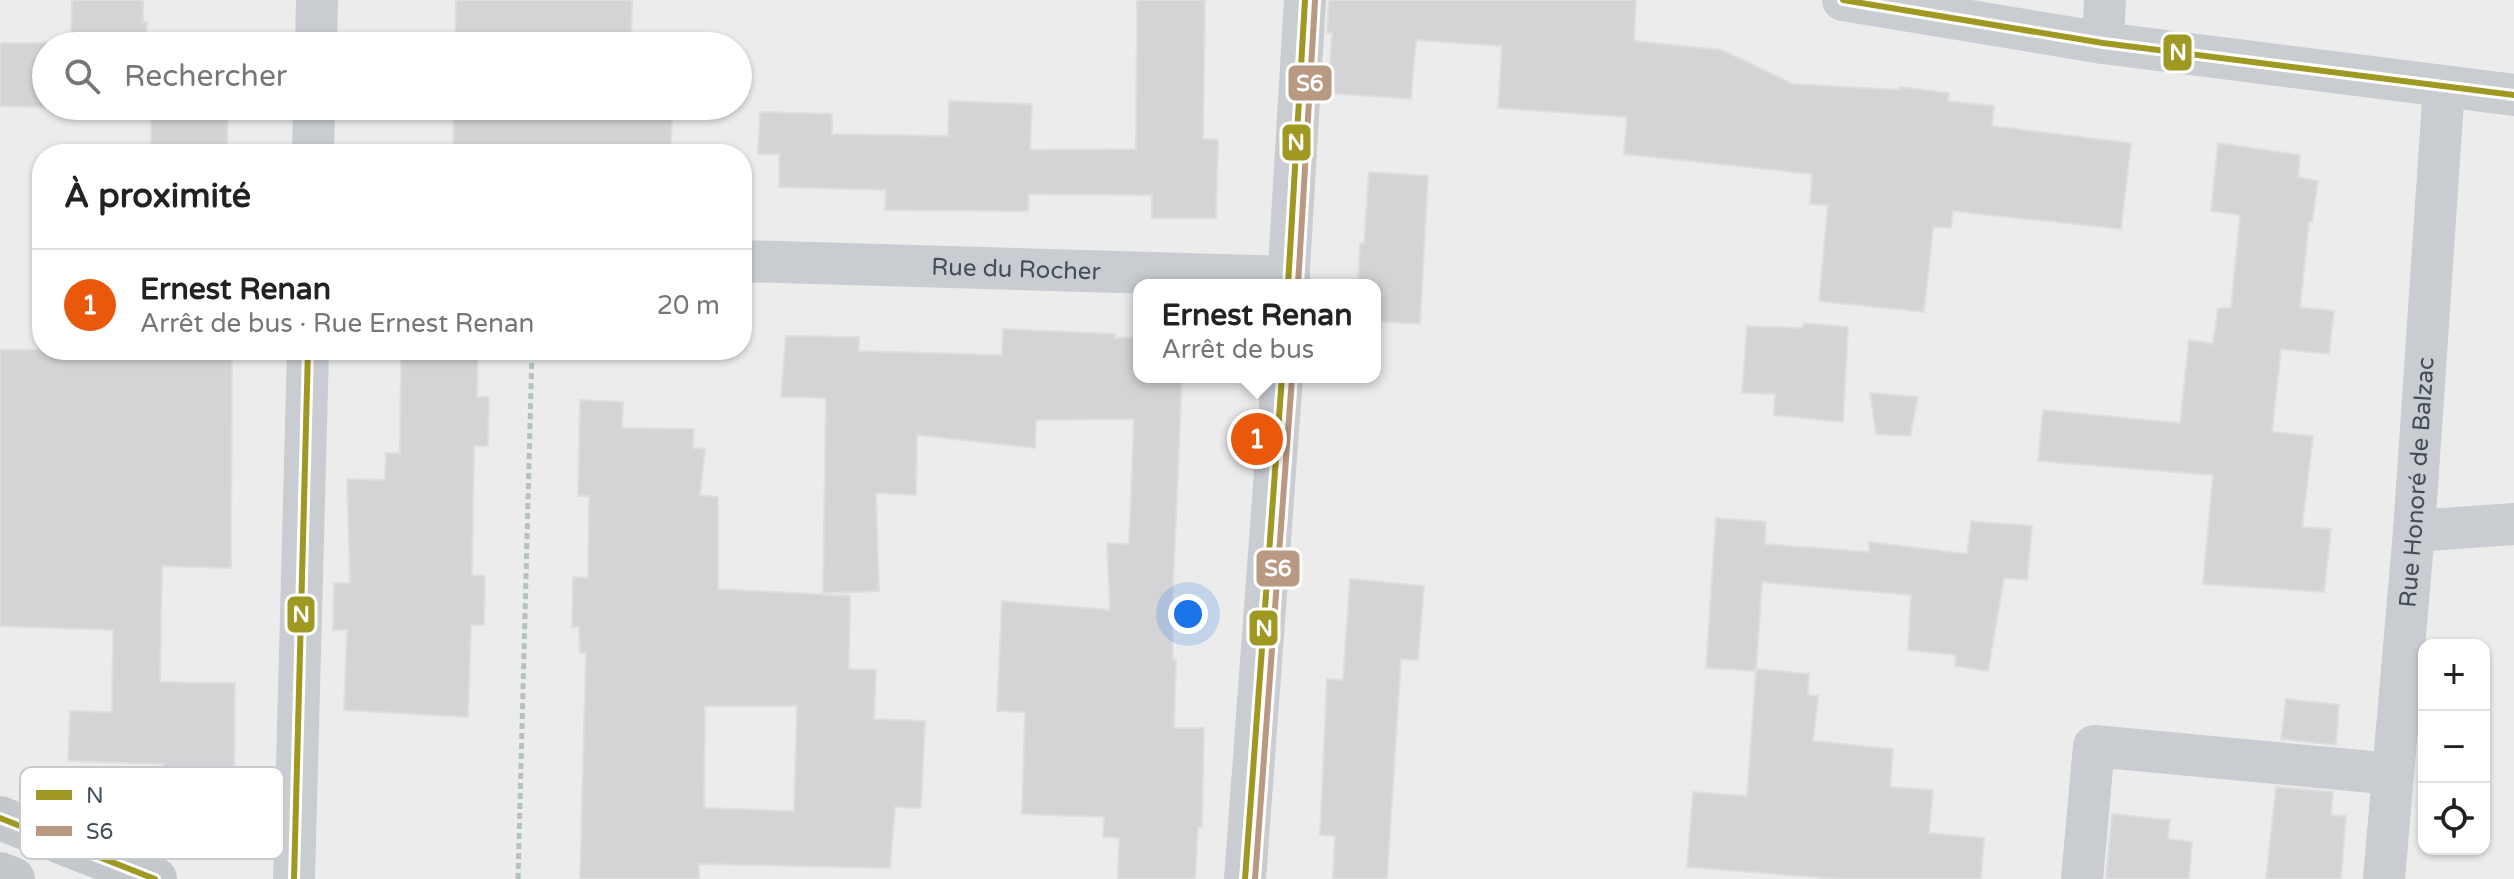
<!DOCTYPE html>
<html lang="fr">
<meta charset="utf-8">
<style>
:root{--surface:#fff;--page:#f6f6f6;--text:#222;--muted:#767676;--line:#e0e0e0;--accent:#ea580c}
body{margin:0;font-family:"Varela Round",sans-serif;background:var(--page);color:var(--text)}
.controls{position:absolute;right:24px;bottom:24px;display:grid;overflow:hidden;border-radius:16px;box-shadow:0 2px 6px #0004}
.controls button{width:72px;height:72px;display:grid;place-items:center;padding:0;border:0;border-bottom:2px solid var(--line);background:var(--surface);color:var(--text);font:40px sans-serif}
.you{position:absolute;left:1188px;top:614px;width:28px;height:28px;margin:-20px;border:6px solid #fff;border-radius:50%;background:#1a73e8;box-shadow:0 0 0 12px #1a73e833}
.badge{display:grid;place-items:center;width:52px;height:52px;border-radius:50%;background:var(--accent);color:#fff;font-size:26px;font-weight:700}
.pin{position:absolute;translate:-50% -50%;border:4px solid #fff;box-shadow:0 2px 8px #0006}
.popup{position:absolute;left:1133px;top:279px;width:248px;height:104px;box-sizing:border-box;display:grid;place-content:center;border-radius:16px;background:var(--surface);filter:drop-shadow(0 2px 6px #0005);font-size:26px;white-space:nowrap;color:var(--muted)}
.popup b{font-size:30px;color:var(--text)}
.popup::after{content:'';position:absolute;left:50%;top:100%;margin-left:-16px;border:16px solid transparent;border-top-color:var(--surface)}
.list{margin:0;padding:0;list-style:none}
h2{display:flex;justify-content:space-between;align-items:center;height:104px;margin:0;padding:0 32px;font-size:34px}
h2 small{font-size:26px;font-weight:400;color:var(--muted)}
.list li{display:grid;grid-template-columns:52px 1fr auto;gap:24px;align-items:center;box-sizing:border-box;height:112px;padding:0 32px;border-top:2px solid var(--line)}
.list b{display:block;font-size:30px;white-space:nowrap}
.list p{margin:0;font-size:26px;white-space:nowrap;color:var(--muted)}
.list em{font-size:26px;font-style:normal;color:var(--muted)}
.icon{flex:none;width:44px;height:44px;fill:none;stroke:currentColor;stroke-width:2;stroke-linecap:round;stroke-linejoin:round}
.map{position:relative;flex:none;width:2514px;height:879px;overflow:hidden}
.search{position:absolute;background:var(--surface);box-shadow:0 2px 6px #0004;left:32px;top:32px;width:720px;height:88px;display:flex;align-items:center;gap:20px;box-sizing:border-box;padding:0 28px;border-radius:44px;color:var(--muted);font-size:30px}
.panel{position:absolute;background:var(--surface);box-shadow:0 2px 6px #0004;left:32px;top:144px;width:720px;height:216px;border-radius:32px}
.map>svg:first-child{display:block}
.building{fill:#d4d4d7;stroke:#dededf;stroke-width:2;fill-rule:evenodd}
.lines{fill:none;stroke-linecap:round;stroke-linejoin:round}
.path{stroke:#b4c2c0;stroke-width:5;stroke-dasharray:6 4;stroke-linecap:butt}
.street{stroke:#c9cdd1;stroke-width:42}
.primary{stroke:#c4c8cd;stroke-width:44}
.bus-1-casing{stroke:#fff;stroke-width:12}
.bus-2-casing{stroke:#fff;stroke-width:12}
.bus-1{stroke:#9f9822;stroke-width:6}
.bus-2{stroke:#b99981;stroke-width:6}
.labels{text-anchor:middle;stroke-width:7;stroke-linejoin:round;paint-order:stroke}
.street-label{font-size:24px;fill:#424d5a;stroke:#fff}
.key{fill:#fff;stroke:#c6cace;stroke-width:2}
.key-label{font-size:22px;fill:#424d5a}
.line-badge{stroke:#fff;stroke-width:3}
.badge-label{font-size:22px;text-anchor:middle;font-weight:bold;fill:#fff}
</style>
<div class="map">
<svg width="2514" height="879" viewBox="0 0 2514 879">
<rect width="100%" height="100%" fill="#edecec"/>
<path class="building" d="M72 0H143V22H147L146 46H46V106H145V110L0 106V43H71Z
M456 0H632L631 46H455Z
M1137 0H1205L1203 139 1218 140 1216 218H1152V195L1029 194 1028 211 885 210 886 190 779 187V154H758L760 112 832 114V134L948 136 949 101 1032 104 1030 150 1136 149Z
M1329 0H1636L1634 41 1722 50 1793 84 1900 90V87L1949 93 1948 101 1994 106 1992 126 2131 143 2121 229 1953 211 1951 228 1933 227 1924 312 1819 301 1828 205 1810 204 1812 174 1624 154 1627 117 1498 108 1502 46 1416 40 1411 99 1328 93 1332 33H1327Z
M151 106H228L227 154H151Z
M454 106H672L671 154H453Z
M2218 143 2300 155 2298 177 2318 181 2312 222H2309L2300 307 2334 311 2329 354 2281 349 2272 432 2313 436 2302 527 2331 529 2324 592 2203 584 2213 475 2038 461 2043 410 2180 423 2189 340 2213 344 2218 308H2231L2240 215 2211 211Z
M1369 172 1428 176 1420 324 1375 321V285H1358L1360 243 1364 244Z
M1804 323 1848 327 1843 422 1774 415 1775 394 1742 393 1747 326 1803 328Z
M1003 329 1115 334V338L1138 337 1137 373H1139V377H1182L1172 609 1173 660H1176L1174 728H1204L1202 827H1198L1195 879H1118L1119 838 1103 837 1104 817 1022 814 1025 712 997 711 1002 601 1110 610 1107 543 1129 544 1134 419 1036 420 1035 448 917 435 916 495 876 493 879 591 823 593 826 398 781 397 786 336 859 337V351L1002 355Z
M0 350H232L231 568 162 566 160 682 235 683 234 784 163 782V764L68 761 70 711 112 712 113 630 0 626Z
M401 350H478L477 397H489L488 446H474L472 575 485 576 484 625H471L468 717 344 710 347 630H333L334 583H350L347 479 385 480 386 453H400Z
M1870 393 1918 397 1910 436 1876 434Z
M580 400 623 402 622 428 694 429 693 448 705 449 700 495 718 497V589L850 596 849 669 876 670 874 719 925 721 921 808 895 807 890 868 699 864V879H580L586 653H580L579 627H572L573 577 588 578 589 496H578ZM705 706H797L794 811 704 808Z
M1716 518 1766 522 1765 544 1869 552V542L1967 554 1971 521 2032 526 2027 580 2004 578 1988 671 1955 666 1956 655 1908 650 1911 595 1762 582 1756 671 1706 668Z
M1350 579 1424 586 1418 660 1401 659 1387 879H1333L1335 836 1320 835 1327 679 1343 680Z
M1756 669 1809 674 1808 695 1818 696 1813 741 1893 749 1890 787 1933 790 1929 833 1984 838 1981 879H1839L1687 867 1693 792 1747 796Z
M2286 699 2339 705 2336 745 2281 739Z
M2276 787 2333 792 2331 815 2346 816 2341 879H2266Z
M2112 814 2170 820 2168 839 2192 842 2189 879H2106Z"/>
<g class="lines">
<path class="path" d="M518 879 532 350"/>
<g class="street">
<path d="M1843 0 2103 43 2514 95"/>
<path d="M2103 43 2105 0"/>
<path d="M316 46 317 0"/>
<path d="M313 154 314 106"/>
<path id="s1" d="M742 261 1289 277"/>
<path d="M1288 285 1305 0"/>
<path d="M2414 531 2514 524"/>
<path d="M294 879 308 350"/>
<path d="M1245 879 1282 377"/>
<path d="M2082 879 2094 746 2393 774"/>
<path id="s2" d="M2384 879 2414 531 2444 87"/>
</g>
<path class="primary" d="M0 818 155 879
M0 874 13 879"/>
<defs>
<path id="bus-1" d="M1843 0 2103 43 2514 95
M1288 285 1305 0
M0 818 155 879
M294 879 308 350
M1245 879 1282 377"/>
<path id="bus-2" d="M1298 285 1315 1
M1255 879 1292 378"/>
</defs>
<use href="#bus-1" class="bus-1-casing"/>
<use href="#bus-2" class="bus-2-casing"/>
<use href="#bus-1" class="bus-1"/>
<use href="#bus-2" class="bus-2"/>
</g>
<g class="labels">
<g class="street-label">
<text dy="8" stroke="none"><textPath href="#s1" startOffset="274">Rue du Rocher</textPath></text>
<text dy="8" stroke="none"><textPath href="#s2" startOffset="398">Rue Honoré de Balzac</textPath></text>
</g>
</g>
<rect x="20" y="767" width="264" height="92" rx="12" class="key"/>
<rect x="36" y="790" width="36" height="10" fill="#9f9822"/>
<rect x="36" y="826" width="36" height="10" fill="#b99981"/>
<g class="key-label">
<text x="86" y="803">N</text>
<text x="86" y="839">S6</text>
</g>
<g class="line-badge">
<rect x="2162" y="33" width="31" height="39" rx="8" fill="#9f9822"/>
<rect x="1287" y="64" width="46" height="38" rx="8" fill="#b99981"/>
<rect x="1281" y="123" width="31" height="39" rx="8" fill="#9f9822"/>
<rect x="1255" y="549" width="46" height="39" rx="8" fill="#b99981"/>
<rect x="286" y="595" width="30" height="39" rx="8" fill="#9f9822"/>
<rect x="1248" y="609" width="31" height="38" rx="8" fill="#9f9822"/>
</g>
<g class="badge-label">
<text x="2178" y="60">N</text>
<text x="1310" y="91">S6</text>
<text x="1296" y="150">N</text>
<text x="1278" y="576">S6</text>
<text x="301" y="622">N</text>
<text x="1264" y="636">N</text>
</g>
</svg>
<div class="controls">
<button>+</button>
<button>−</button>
<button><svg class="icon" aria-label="locate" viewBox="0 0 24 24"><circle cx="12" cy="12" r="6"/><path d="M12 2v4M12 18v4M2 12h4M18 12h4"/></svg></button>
</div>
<div class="you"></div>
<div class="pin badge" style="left:1257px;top:439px">1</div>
<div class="popup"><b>Ernest Renan</b>Arrêt de bus</div>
<div class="search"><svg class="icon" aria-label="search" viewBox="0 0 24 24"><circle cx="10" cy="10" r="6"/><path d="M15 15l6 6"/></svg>Rechercher</div>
<section class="panel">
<h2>À proximité<small></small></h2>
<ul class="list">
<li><span class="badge">1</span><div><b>Ernest Renan</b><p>Arrêt de bus · Rue Ernest Renan</p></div><em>20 m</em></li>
</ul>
</section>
</div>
